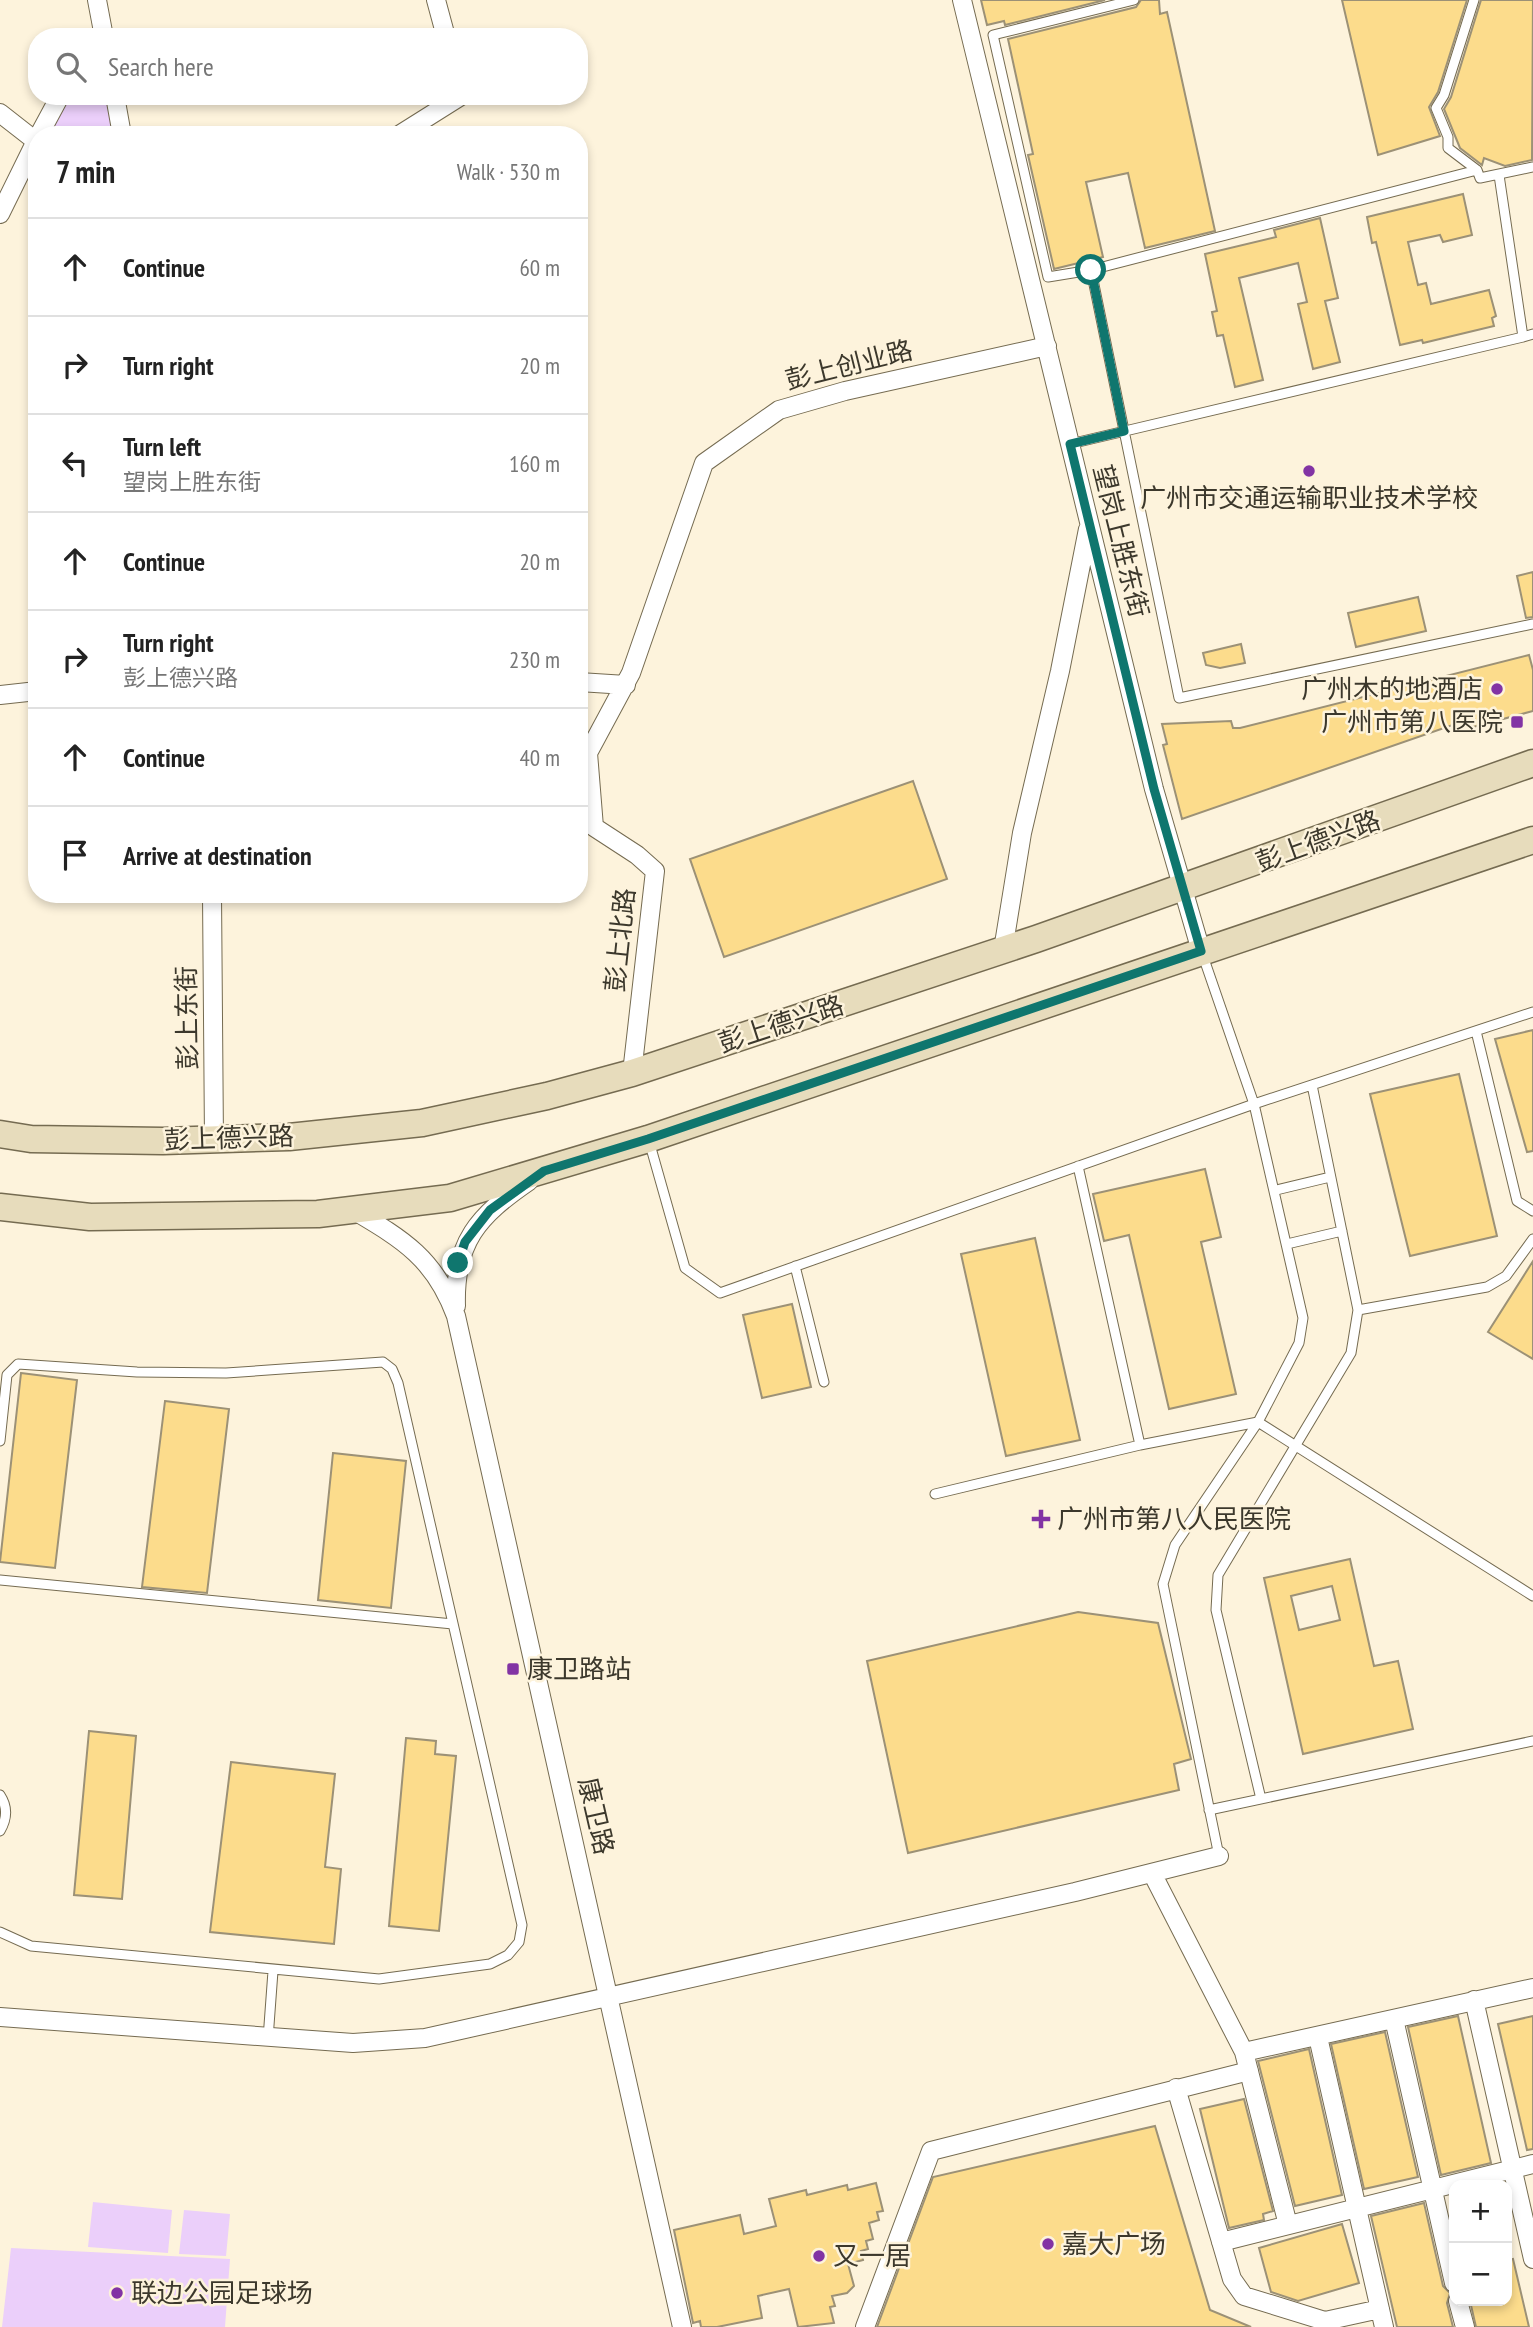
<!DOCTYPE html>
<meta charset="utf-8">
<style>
:root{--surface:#fff;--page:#f2f2f2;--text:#222;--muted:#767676;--line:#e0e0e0}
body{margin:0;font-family:"PT Sans Narrow","Noto Sans SC",sans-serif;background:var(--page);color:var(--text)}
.controls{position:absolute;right:21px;bottom:21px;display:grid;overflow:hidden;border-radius:14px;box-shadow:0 4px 10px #0003}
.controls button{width:63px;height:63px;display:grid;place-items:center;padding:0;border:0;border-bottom:2px solid var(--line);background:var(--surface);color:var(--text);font:35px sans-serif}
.stop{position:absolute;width:21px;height:21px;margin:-16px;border:5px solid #0f766e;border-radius:50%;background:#fff}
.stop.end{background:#0f766e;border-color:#fff;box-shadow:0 2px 7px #0008}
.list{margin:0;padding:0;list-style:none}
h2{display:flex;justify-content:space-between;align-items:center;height:91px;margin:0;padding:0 28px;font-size:30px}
h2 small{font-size:23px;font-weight:400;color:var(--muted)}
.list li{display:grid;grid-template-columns:46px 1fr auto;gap:21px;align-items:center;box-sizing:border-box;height:98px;padding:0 28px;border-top:2px solid var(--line)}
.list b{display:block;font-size:26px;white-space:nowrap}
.list p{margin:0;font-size:23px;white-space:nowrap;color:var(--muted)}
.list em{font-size:23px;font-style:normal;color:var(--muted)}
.icon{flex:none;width:38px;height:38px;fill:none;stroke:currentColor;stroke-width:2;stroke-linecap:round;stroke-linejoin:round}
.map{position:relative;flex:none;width:1533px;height:2327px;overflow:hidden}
.search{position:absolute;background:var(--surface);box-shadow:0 4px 10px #0003;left:28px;top:28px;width:560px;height:77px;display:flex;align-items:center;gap:18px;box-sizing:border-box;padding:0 24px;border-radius:28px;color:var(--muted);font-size:26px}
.panel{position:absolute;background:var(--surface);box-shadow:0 4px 10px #0003;left:28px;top:126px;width:560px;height:777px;border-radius:28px}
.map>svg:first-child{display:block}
.green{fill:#ebcffa}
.building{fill:#fcdc8c;stroke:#9c9176;stroke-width:2;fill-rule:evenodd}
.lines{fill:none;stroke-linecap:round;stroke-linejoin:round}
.lane-casing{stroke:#756b51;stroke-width:11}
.street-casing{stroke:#756b51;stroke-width:20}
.secondary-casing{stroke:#756b51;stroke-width:29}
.lane{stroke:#fff;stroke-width:9}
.street{stroke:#fff;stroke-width:18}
.secondary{stroke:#e7dcbc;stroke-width:26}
.route{stroke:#0f766e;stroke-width:9}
.poi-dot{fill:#8233a4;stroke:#fdf3dc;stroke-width:2.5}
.labels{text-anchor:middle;stroke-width:5;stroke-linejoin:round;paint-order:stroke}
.street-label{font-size:26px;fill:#3c382c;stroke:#fdf3dc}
.poi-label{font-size:26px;fill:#3c382c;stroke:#fdf3dc;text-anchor:start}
</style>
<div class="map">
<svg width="1533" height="2327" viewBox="0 0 1533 2327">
<rect width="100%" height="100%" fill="#fdf3dc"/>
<path class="green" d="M60 96H115L122 135H39Z
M93 2202 172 2210 168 2253 88 2247Z
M184 2210 230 2214 226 2256 179 2254Z
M11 2248 230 2259 225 2327H2Z"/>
<path class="building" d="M981 0H1105L1005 25 1004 21 987 25Z
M1141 0H1159L1160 14 1167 12 1215 231 1145 248 1128 173 1086 182 1103 257 1054 269 1028 155 1033 154 1008 39 1136 7Z
M1342 0H1467L1438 92 1429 107 1440 136 1378 155Z
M1481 0H1533L1532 160 1505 166 1484 158 1482 165 1460 148 1444 109 1451 97Z
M1463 194 1472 235 1443 242 1440 235 1408 242 1418 285 1426 283 1431 304 1489 290 1496 316 1492 318 1494 326 1423 343 1422 340 1400 345 1376 242 1372 243 1367 217Z
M1320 218 1338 298 1325 301 1340 362 1313 369 1298 304 1307 302 1298 263 1239 278 1263 380 1235 387 1223 335 1217 336 1212 312 1217 311 1205 254 1276 237 1274 230Z
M1533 572V617L1526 618 1517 576Z
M1418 597 1426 631 1356 647 1348 613Z
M1241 644 1245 663 1220 668 1206 665 1203 653Z
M1529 655 1533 670V711L1473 727 1471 720H1467L1182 819 1163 745 1167 744 1162 724 1231 721 1233 728H1240Z
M913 781 947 879 724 957 690 859Z
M1533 1030V1151L1527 1152 1495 1039Z
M1459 1074 1497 1236 1410 1256 1370 1094Z
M1205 1169 1221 1237 1201 1242 1236 1394 1169 1409 1129 1235 1104 1241 1093 1194Z
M1035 1238 1080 1440 1006 1456 961 1254Z
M1533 1261V1359L1488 1332Z
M792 1304 811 1387 762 1398 743 1315Z
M21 1373 77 1380 55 1568 0 1562Z
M165 1401 229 1409 207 1593 142 1587Z
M333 1453 406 1461 391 1608 318 1600Z
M1350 1559 1374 1666 1398 1661 1413 1729 1303 1754 1264 1578ZM1332 1586 1340 1620 1299 1630 1291 1596Z
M1078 1612 1158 1623 1191 1759 1174 1764 1179 1790 908 1853 867 1661Z
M89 1731 136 1736 122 1899 74 1895Z
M406 1738 436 1741 435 1754 456 1756 439 1931 389 1926Z
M231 1762 335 1774 325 1867 341 1869 334 1944 210 1932Z
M1458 2016 1491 2163 1441 2175 1408 2027Z
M1533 2016V2149L1527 2150 1498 2024Z
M1385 2032 1418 2177 1364 2189 1331 2044Z
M1309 2049 1342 2195 1295 2206 1258 2061Z
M1244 2099 1273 2211 1263 2214 1264 2220 1229 2228 1200 2109Z
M1155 2126 1210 2310 1251 2327H877L933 2177Z
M876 2183 883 2211 877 2212 879 2220 869 2223 873 2239 866 2241 868 2249 861 2251 863 2260 848 2264 854 2286 847 2293 832 2296 835 2306 830 2307 834 2323 798 2327 789 2289 758 2296 762 2318 717 2327H701L700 2321 693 2323 674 2230 740 2215 744 2234 776 2226 769 2199 806 2190 807 2195 847 2185 848 2190Z
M1424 2203 1443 2286 1450 2293 1447 2303 1453 2327H1397L1371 2216Z
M1342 2224 1359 2283 1298 2301 1271 2292 1259 2248Z
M1513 2259 1529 2327H1476L1470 2301H1507V2260Z"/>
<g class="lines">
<defs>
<path id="lane" d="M1134 0 993 35 1048 277 1091 270 1477 170
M1474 0 1444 95 1436 108 1448 137V148L1477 170 1480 178 1533 167
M1499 175 1523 337 1533 334
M1091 270 1179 698 1533 624
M1070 444 1523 337
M1203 956 1254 1104 1303 1318 1299 1343 1258 1422 1175 1545 1163 1584 1219 1856
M1476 1031 1517 1201 1533 1211
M649 1141 685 1268 720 1293 1254 1104 1533 1012
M1078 1166 1140 1445
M1276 1190 1330 1177
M1287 1244 1342 1231
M795 1266 824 1382
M1358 1310 1487 1287 1506 1276 1533 1239
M0 1441 7 1375 18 1364 137 1372 226 1373 383 1362 392 1369 398 1383 522 1925 519 1942 508 1955 490 1964 379 1979 31 1946 0 1932
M935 1494 1140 1445 1258 1422 1533 1596
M0 1580 453 1624
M0 1795C8 1807 7 1819 0 1831
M1261 1799 1216 1610 1218 1575 1351 1353 1358 1310 1312 1085
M1209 1810 1533 1741
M268 2039 273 1971"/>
<path id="street" d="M97 0 104 37
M436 0 446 37
M962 0 1154 789 1201 951
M115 96 122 135
M0 113 37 142
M39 135 60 96
M399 135 461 96
M0 214 37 139
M579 682 626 685
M0 695 37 691
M212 894 214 1141
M1003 950 1022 833 1060 671 1088 529
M632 1073 655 871 637 855 594 827 588 753 631 673 704 463 779 410 845 391 1047 346
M353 1210C404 1240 435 1259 456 1316L682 2327
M456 1306C454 1242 478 1216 529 1181
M1152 1873 1244 2052 1288 2225
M1474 2000 1533 2259
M0 2017 353 2043 425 2038 1075 1892 1219 1856
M1394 2019 1454 2283
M1318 2037 1384 2327
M1244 2052 1533 1988
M1176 2088 1232 2279 1244 2296 1325 2321 1380 2309
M1221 2242 1533 2164
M1458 2301 1465 2327
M865 2327 931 2151 1249 2071"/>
<path id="secondary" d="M0 1134 31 1139 163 1141 289 1137 422 1123 547 1096 632 1073 1036 939 1533 763
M0 1207 90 1217 318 1214 450 1198 648 1139 1533 840"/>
</defs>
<use href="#lane" class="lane-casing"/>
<use href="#street" class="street-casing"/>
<use href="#secondary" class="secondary-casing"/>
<use href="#lane" class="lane"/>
<use href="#street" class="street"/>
<use href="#secondary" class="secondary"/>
</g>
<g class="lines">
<path class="route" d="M458 1263 465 1242 490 1210 544 1171 648 1139 1201 951 1154 789 1070 444 1124 431 1091 270"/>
</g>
<g class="poi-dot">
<circle cx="1309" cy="471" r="7"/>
<circle cx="1497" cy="689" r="7"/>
<rect x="1510" y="715" width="14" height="14" rx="3.5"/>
<path d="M1037.5 1508.5h7v7h7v7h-7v7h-7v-7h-7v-7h7z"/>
<rect x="506" y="1662" width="14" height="14" rx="3.5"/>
<circle cx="1048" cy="2244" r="7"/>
<circle cx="819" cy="2256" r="7"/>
<circle cx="117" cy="2293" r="7"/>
</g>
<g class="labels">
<g class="street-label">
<text transform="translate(849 365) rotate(-14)" y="9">彭上创业路</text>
<text transform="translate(1121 541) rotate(76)" y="9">望岗上胜东街</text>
<text transform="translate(1318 841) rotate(-20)" y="9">彭上德兴路</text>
<text transform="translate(620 940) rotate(-84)" y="9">彭上北路</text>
<text transform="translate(187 1018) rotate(-91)" y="9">彭上东街</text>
<text transform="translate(781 1024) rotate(-18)" y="9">彭上德兴路</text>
<text transform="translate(229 1138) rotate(-2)" y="9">彭上德兴路</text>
<text transform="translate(596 1816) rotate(77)" y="9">康卫路</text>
</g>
<g class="poi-label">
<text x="1309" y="507" text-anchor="middle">广州市交通运输职业技术学校</text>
<text x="1483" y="698" text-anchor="end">广州木的地酒店</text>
<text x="1503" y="731" text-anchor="end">广州市第八医院</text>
<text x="1057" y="1528">广州市第八人民医院</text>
<text x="527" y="1678">康卫路站</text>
<text x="1062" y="2253">嘉大广场</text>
<text x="833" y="2265">又一居</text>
<text x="131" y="2302">联边公园足球场</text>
</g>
</g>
</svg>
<div class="controls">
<button>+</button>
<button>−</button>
</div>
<div class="stop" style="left:1091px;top:270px"></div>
<div class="stop end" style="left:458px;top:1263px"></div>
<div class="search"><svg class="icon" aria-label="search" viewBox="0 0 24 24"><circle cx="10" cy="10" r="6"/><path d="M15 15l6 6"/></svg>Search here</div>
<section class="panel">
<h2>7 min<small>Walk · 530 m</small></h2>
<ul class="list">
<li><svg class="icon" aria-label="ahead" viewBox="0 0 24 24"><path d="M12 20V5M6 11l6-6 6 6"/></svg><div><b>Continue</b></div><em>60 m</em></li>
<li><svg class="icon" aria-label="right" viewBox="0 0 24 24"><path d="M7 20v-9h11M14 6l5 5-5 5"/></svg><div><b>Turn right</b></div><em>20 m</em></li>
<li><svg class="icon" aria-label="left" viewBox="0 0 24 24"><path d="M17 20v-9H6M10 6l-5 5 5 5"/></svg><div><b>Turn left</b><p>望岗上胜东街</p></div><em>160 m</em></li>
<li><svg class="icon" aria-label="ahead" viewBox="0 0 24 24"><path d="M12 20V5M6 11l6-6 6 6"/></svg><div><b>Continue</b></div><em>20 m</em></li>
<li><svg class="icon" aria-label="right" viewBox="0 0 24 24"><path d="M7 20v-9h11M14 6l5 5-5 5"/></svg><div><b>Turn right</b><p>彭上德兴路</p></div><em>230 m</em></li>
<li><svg class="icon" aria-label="ahead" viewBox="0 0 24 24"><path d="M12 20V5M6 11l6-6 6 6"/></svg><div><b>Continue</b></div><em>40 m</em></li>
<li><svg class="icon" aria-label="arrive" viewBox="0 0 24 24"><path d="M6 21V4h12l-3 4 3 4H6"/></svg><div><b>Arrive at destination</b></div></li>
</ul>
</section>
</div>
